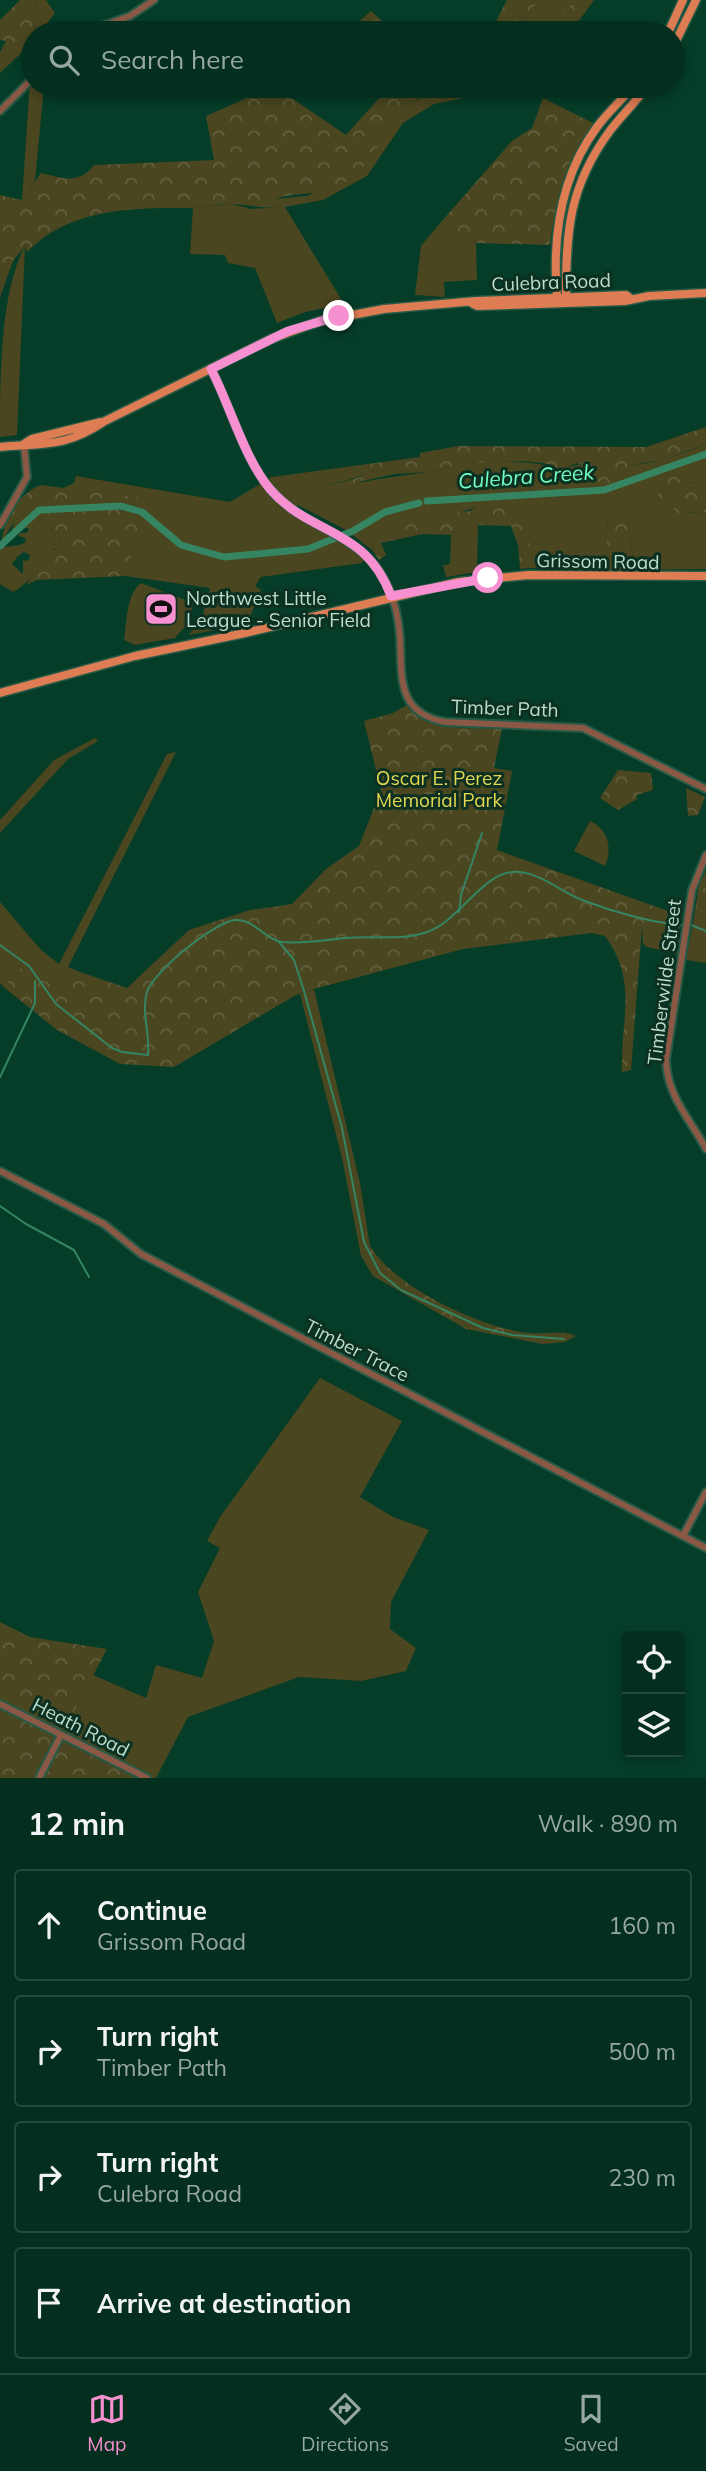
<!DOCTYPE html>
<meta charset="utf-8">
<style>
:root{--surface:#042e1e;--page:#123a2b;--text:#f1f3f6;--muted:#97a8a4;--line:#254a3c;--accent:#f690d0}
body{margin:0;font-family:Mulish,sans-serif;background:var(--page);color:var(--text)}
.controls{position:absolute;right:21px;bottom:21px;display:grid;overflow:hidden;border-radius:7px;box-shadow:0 4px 10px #0003}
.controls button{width:63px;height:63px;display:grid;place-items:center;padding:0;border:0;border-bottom:2px solid var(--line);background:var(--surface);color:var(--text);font:35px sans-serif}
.stop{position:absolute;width:21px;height:21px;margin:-16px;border:5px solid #f690d0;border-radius:50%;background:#fff}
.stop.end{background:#f690d0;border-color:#fff;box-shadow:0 2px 7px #0008}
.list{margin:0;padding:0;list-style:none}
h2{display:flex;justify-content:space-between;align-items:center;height:91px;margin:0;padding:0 28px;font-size:30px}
h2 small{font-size:23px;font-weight:400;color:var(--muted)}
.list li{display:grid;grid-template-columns:46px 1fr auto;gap:21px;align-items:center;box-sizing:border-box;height:112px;margin:0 14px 14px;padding:0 14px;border:2px solid var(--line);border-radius:7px}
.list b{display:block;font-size:26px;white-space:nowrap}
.list p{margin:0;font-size:23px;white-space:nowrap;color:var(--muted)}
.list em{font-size:23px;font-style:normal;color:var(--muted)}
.icon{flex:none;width:38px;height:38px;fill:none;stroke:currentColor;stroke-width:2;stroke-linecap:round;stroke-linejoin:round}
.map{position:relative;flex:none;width:706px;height:1778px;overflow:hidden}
.search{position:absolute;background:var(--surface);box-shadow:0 4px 10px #0003;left:21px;right:21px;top:21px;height:77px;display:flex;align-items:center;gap:18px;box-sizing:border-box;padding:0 24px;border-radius:38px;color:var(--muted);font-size:26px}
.sheet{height:595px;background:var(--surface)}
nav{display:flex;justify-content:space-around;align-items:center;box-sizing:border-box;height:98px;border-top:2px solid var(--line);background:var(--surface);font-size:19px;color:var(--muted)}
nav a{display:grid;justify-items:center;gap:4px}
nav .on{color:var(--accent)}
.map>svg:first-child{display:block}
.green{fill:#4a4620}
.forest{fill:url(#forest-crowns)}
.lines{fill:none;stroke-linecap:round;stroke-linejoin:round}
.stream{stroke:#358563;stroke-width:2}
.river{stroke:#358563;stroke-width:7}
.minor-casing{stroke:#265a46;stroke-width:10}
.major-casing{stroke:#265a46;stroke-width:11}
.minor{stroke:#8a5946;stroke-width:6}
.major{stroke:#de7c53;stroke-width:8}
.route{stroke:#f690d0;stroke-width:9}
.labels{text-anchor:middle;stroke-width:6;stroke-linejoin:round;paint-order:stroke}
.street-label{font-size:19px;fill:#bcdccc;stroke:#0c3021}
.poi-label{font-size:19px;fill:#bcdccc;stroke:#0c3021;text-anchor:start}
.park-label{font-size:19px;fill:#e5d651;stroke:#0c3021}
.water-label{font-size:21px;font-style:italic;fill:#72ffc2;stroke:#0c3021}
</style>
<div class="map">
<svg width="706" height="1778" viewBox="0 0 706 1778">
<defs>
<pattern id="forest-crowns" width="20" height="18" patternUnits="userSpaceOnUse" patternTransform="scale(1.75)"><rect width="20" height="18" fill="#4a4620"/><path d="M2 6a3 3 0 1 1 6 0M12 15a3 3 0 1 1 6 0" fill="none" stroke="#62603f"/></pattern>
</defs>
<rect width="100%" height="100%" fill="#053d28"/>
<path class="green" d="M35 0H46L55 13 48 22 47 33H34L35 21 28 14 36 5Z
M542 0H578L558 27 562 33H521L531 9Z
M33 36V86H44L35 181 22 200Z
M476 86H553L548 94 514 88 434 104 403 123 367 176 323 200 285 207 344 304 305 312 277 323 255 268 228 263 225 255 190 254 193 208 231 204 252 209 282 207 276 204 274 199 307 196 362 168 391 122 409 105 434 91Z
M435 229 476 243 477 280 444 282 445 297 415 295 421 246Z
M25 246 17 435 0 437C0 378 0 292 25 246Z
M706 444V483L683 482 678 513 706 512V569L634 570 628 516H608L605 570 529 568V531L501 499 373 541 372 550 346 530 298 505 289 512 343 541 364 559 362 563 261 577 255 586 261 590 247 624 189 635 202 618 210 588 125 576C135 555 135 537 144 517L118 510 112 503 143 505 63 488 74 483 76 476 230 502 272 477 353 466 363 474C348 483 332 481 315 489V501C350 479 390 478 429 472 440 471 450 464 461 463 492 461 533 459 562 470 582 459 609 466 632 465 658 463 682 454 706 444Z
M32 511C43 519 49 529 61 535L60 548 37 553 42 561C35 574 26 585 13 592L0 584V555L18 556 12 564 23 574V561L29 560 30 555 24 552 20 545 26 542 25 538 19 536 20 533H27L29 528 12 529 15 520Z
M468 520 478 525 477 572 446 577 443 565 450 564 451 535Z
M141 583 193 603 189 622 175 638 135 645 124 640C127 623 126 594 141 583Z
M95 738 98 741 68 759 0 833V820L54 760Z
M176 752 68 967 80 972 58 987 8 981 6 989 0 983V902L41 950 59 964 167 754Z
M590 821C608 829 613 848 605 866L574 851Z
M680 902 683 904 677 954 647 947 643 944 642 926 654 906 675 913Z
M694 917H706V963L686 960Z
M314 989 360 1183 370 1246 361 1256 342 1158 300 994Z
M320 1378 402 1421 360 1497 393 1517 429 1530 391 1602 390 1629 416 1648 406 1671 361 1681 299 1677 188 1717 156 1778H147L61 1735 93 1675 146 1698 156 1665 202 1678 214 1641 198 1592 220 1548 207 1541 220 1517Z"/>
<path class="forest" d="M20 0H35L36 5 28 14 35 21 33 42 0 73V52L6 41 0 40V20Z
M507 0H542L531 9 521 33H490Z
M578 0H594L570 33H562L555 26 558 14Z
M371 11 395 33H346Z
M274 86 346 135 381 96 378 86H476C462 89 446 87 433 92 385 110 385 152 352 178 326 198 301 190 275 199L276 204 284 207C265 209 250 205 231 204 219 204 206 207 193 208 135 208 70 207 27 252L25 246 13 261 0 297V195L22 200 41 173C62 178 79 185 94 165L214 160 206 116Z
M543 98 595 124C568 162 556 199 550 245L476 243 435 229 512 141 532 128Z
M706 427V444L666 459 633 465 626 476 606 484 588 479 583 465 576 463 562 470 543 463 522 461 460 463 431 472 394 474 363 481 315 502V489C331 481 347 484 363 475L353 466 420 457V453L459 446 646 447Z
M673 470 683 482 706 483V512L678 513 658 495 656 486Z
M41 485 143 498V505L113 504 118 510 145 517C135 537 135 555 125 576L37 580 26 585 42 561 36 553 45 547 54 550 60 548 61 535C49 529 43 519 32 511L15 520 3 540 5 547 20 545 24 552 18 556 0 555C0 529 15 494 41 485Z
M501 498 515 513 540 521 541 530 529 532V568L520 569 518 545 511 526 478 525 469 521 451 535 422 534 381 543 386 555 379 560 372 550 373 541 394 522 470 511 482 503Z
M608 515 628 516 634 570H605Z
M407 705C432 733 467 728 502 728L494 768 512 771 497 850 654 906 642 926 631 1070 622 1072C620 1019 639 983 605 936L591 933 463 949 314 989 296 995 174 1067 120 1064 57 1030 6 989 8 981 19 968 57 987 80 972 127 988 189 930 250 910 292 904 326 869 359 846 381 790 364 721 393 713Z
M618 770 651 773 653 790 637 795V799L618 810 600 798Z
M686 788 705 797 698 815 688 816Z
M706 871V917H694L699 884Z
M370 1246C396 1288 479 1327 528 1333 544 1335 562 1329 576 1336L565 1342 543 1344 466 1329 373 1276 361 1256Z
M0 1622 30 1637 107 1649 62 1735 147 1778H0Z"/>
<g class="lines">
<path class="stream" d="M459 912 461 895 482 833
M691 925 706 931
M279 942 294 960 304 991 342 1128 364 1242 380 1273 401 1290 483 1328 512 1335 564 1339
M0 945 29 966 56 1004 112 1048 122 1052 148 1055C150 1033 141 1011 147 992 153 972 214 922 235 920 255 919 265 940 282 942 304 944 324 940 345 938 372 935 398 941 424 933 461 923 482 868 520 872 541 874 562 892 582 900 611 911 654 924 685 925
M0 1077 35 1003V981
M0 1206 26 1224 74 1250 89 1277"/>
<path class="river" d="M427 501 604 490 706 454
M0 546 39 510 121 506 142 512 181 545 224 557 308 549 353 531 385 512 419 503"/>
<defs>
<path id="minor" d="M83 33 130 16 154 0
M0 111 33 78
M211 369C230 406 244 458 270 489 303 529 360 532 385 581 394 598 399 619 400 638 402 676 396 713 445 722L583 728 706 789
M0 525 27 477 24 444
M706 855 692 890 666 1060C667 1096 690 1119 706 1149
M0 1171 104 1224 141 1254 706 1548
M683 1536 706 1492
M0 1704 147 1778
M39 1778 61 1735"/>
<path id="major" d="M668 33 683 0
M673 47 696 0
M566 296C566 231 569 187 609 132 621 116 636 102 647 86
M557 297C552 236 560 177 597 127 608 112 622 100 633 86
M473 304 477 306 625 301 649 296 706 293
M24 444 32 439 101 422
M0 447C44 443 65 448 105 421L271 339 320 321 384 309 476 301 626 295 630 298
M0 693 135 656 245 633 458 582 528 575 706 576"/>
</defs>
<use href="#minor" class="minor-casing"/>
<use href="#major" class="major-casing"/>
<use href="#minor" class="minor"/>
<use href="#major" class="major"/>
</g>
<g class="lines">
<path class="route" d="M339 316 288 331 211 369C230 405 244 458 270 489 310 536 365 526 391 596L488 578"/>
</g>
<defs>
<symbol id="stadium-square" viewBox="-11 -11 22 22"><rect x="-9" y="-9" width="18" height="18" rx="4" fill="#f690d0" stroke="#0c3021"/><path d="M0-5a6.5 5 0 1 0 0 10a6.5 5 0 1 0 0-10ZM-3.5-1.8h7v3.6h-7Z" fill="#111"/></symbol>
</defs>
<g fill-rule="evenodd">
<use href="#stadium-square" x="142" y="590" width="38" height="38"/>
</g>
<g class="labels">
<g class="street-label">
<text transform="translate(551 282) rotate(-2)" y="7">Culebra Road</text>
<text transform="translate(598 561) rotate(1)" y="7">Grissom Road</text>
<text transform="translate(505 708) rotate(2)" y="7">Timber Path</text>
<text transform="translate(664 982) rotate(-83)" y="7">Timberwilde Street</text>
<text transform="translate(357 1350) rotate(27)" y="7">Timber Trace</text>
<text transform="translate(81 1727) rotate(27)" y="7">Heath Road</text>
</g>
<g class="poi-label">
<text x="186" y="605">Northwest Little<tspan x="186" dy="22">League - Senior Field</tspan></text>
</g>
<g class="park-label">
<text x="439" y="785">Oscar E. Perez<tspan x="439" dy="22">Memorial Park</tspan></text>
</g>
<g class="water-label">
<text transform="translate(526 477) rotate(-4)" y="7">Culebra Creek</text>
</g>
</g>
</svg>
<div class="controls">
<button><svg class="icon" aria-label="locate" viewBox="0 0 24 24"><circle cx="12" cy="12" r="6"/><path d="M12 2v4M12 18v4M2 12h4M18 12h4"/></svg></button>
<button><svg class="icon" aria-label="layers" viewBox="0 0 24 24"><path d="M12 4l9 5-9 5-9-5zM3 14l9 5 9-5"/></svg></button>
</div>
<div class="stop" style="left:488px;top:578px"></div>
<div class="stop end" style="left:339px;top:316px"></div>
<div class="search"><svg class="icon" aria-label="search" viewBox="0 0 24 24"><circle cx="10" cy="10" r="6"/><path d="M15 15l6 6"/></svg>Search here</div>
</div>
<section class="sheet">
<h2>12 min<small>Walk · 890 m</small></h2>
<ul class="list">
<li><svg class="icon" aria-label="ahead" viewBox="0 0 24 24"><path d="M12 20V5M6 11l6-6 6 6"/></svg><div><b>Continue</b><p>Grissom Road</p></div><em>160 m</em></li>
<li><svg class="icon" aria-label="right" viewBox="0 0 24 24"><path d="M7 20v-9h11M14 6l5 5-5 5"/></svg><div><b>Turn right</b><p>Timber Path</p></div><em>500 m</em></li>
<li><svg class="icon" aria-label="right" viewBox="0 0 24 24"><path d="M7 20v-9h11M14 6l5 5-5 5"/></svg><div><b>Turn right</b><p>Culebra Road</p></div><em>230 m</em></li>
<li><svg class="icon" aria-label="arrive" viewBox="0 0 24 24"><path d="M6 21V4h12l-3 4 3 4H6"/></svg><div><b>Arrive at destination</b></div></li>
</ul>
</section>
<nav>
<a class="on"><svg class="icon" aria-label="map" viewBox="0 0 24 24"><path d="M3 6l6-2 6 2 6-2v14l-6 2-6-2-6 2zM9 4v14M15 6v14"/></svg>Map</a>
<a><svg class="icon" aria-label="directions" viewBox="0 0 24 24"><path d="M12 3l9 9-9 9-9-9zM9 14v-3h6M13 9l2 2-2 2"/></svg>Directions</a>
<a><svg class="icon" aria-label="saved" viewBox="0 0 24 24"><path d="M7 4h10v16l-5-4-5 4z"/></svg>Saved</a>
</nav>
